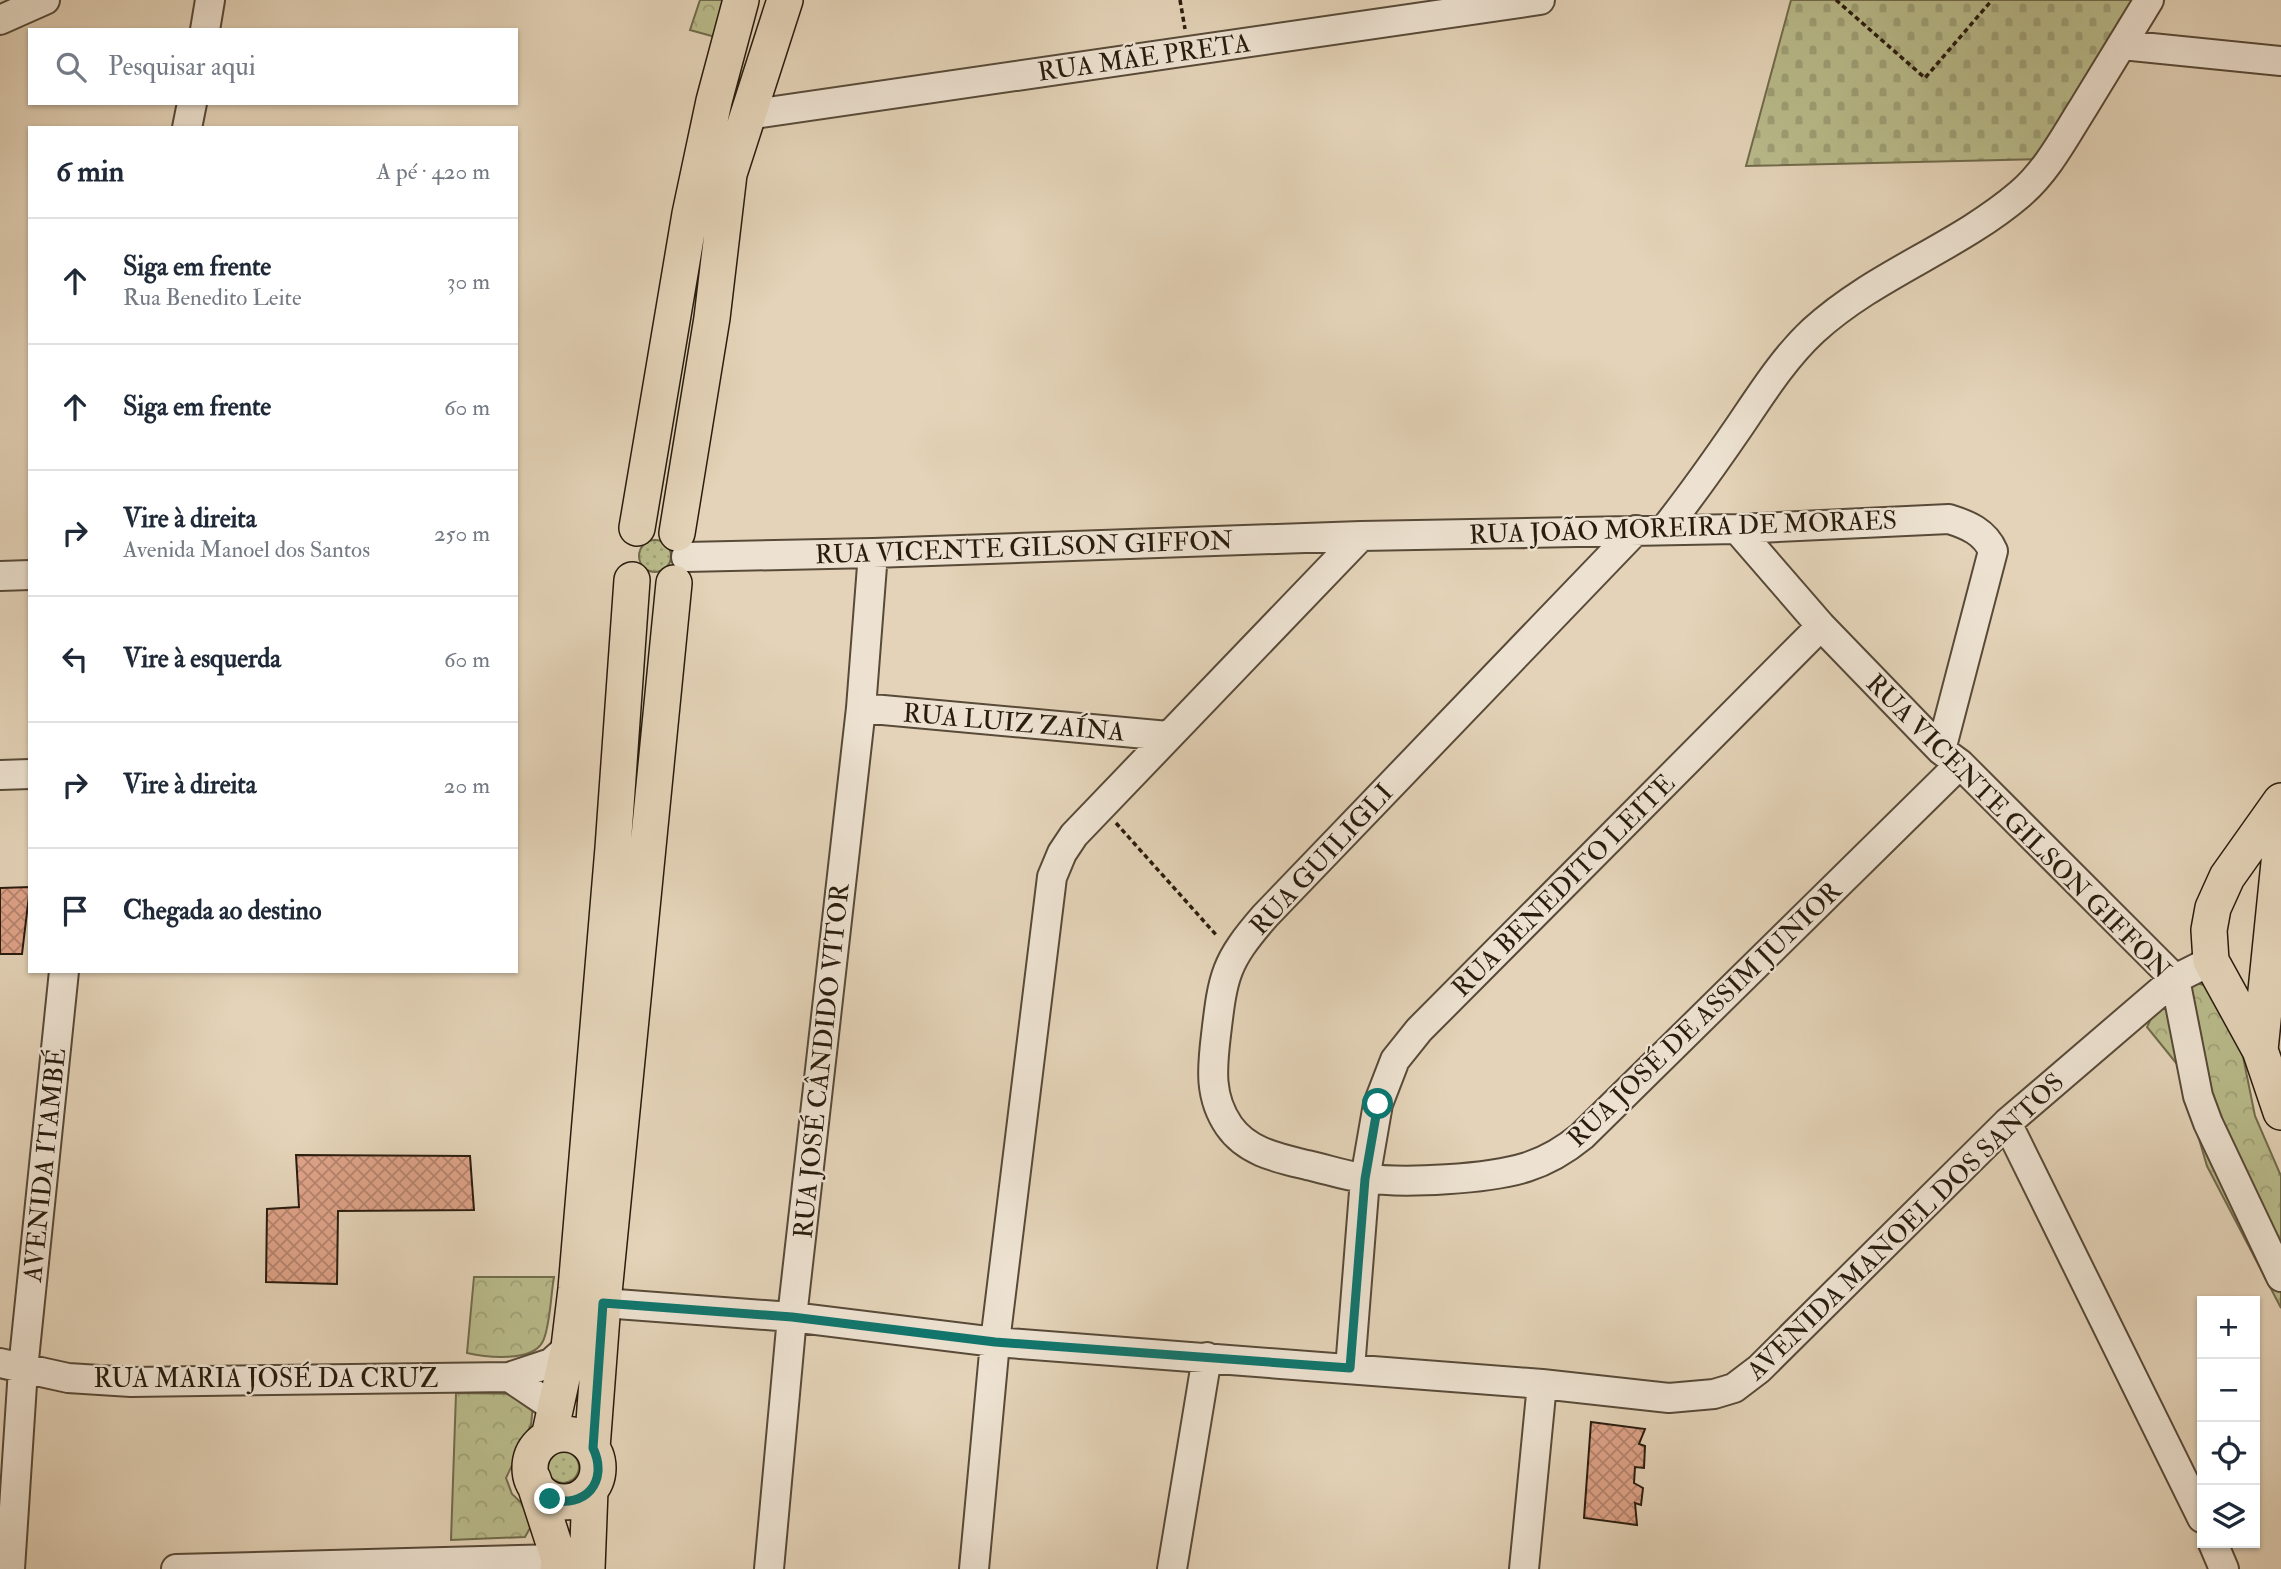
<!DOCTYPE html>
<html lang="pt">
<meta charset="utf-8">
<style>
:root{--surface:#fff;--page:#f6f6f7;--text:#1f2937;--muted:#747a83;--line:#e0e1e3}
body{margin:0;font-family:"IM FELL Double Pica",serif;background:var(--page);color:var(--text)}
.controls{position:absolute;right:21px;bottom:21px;display:grid;overflow:hidden;border-radius:0px;box-shadow:0 2px 5px #0004}
.controls button{width:63px;height:63px;display:grid;place-items:center;padding:0;border:0;border-bottom:2px solid var(--line);background:var(--surface);color:var(--text);font:35px sans-serif}
.stop{position:absolute;width:21px;height:21px;margin:-16px;border:5px solid #0f766e;border-radius:50%;background:#fff}
.stop.end{background:#0f766e;border-color:#fff;box-shadow:0 2px 7px #0008}
.list{margin:0;padding:0;list-style:none}
h2{display:flex;justify-content:space-between;align-items:center;height:91px;margin:0;padding:0 28px;font-size:30px}
h2 small{font-size:23px;font-weight:400;color:var(--muted)}
.list li{display:grid;grid-template-columns:46px 1fr auto;gap:21px;align-items:center;box-sizing:border-box;height:126px;padding:0 28px;border-top:2px solid var(--line)}
.list b{display:block;font-size:26px;white-space:nowrap}
.list p{margin:0;font-size:23px;white-space:nowrap;color:var(--muted)}
.list em{font-size:23px;font-style:normal;color:var(--muted)}
.icon{flex:none;width:38px;height:38px;fill:none;stroke:currentColor;stroke-width:2;stroke-linecap:round;stroke-linejoin:round}
.map{position:relative;flex:none;width:2281px;height:1569px;overflow:hidden}
.search{position:absolute;background:var(--surface);box-shadow:0 2px 5px #0004;left:28px;top:28px;width:490px;height:77px;display:flex;align-items:center;gap:18px;box-sizing:border-box;padding:0 24px;border-radius:0px;color:var(--muted);font-size:26px}
.panel{position:absolute;background:var(--surface);box-shadow:0 2px 5px #0004;left:28px;top:126px;width:490px;height:847px;border-radius:0px}
.map>svg:first-child{display:block}
.grass{fill:url(#grass-dots);stroke:#716c4c;stroke-width:2}
.forest{fill:url(#forest-crowns);stroke:#716c4c;stroke-width:2}
.cemetery{fill:url(#cemetery-stones);stroke:#716c4c;stroke-width:2}
.building{fill:url(#building-cross-hatch);stroke:#291c0e;stroke-width:2}
.lines{fill:none;stroke-linecap:round;stroke-linejoin:round}
.minor-casing{stroke:#584a38;stroke-width:32}
.major-casing{stroke:#291c0e;stroke-width:38}
.path{stroke:#291c0e;stroke-width:3.5;stroke-dasharray:5 3.5;stroke-linecap:butt}
.minor{stroke:#ede2d1;stroke-width:28}
.major{stroke:#e4d3b8;stroke-width:35}
.route{stroke:#0f766e;stroke-width:9}
.labels{text-anchor:middle;stroke-width:5;stroke-linejoin:round;paint-order:stroke}
.street-label{font-size:26px;fill:#291c0e;stroke:#ede2d1}
</style>
<div class="map">
<svg width="2281" height="1569" viewBox="0 0 2281 1569">
<defs>
<pattern id="grass-dots" width="8" height="8" patternUnits="userSpaceOnUse" patternTransform="scale(1.75)"><rect width="8" height="8" fill="#b9bb8b"/><path d="M2 2h.1M6 6h.1" fill="none" stroke="#9fa077" stroke-width="1.8" stroke-linecap="round"/></pattern>
<pattern id="forest-crowns" width="20" height="18" patternUnits="userSpaceOnUse" patternTransform="scale(1.75)"><rect width="20" height="18" fill="#b9bb8b"/><path d="M2 6a3 3 0 1 1 6 0M12 15a3 3 0 1 1 6 0" fill="none" stroke="#9fa077"/></pattern>
<pattern id="cemetery-stones" width="16" height="16" patternUnits="userSpaceOnUse" patternTransform="scale(1.75)"><rect width="16" height="16" fill="#b9bb8b"/><path d="M2 7V4a2 2 0 0 1 4 0v3zM10 15v-3a2 2 0 0 1 4 0v3z" fill="#9fa077"/></pattern>
<pattern id="building-cross-hatch" width="8" height="8" patternUnits="userSpaceOnUse" patternTransform="scale(1.75)"><rect width="8" height="8" fill="#dfa389"/><path d="M0 0l8 8M0 8l8-8" fill="none" stroke="#b5846e"/></pattern>
</defs>
<rect width="100%" height="100%" fill="#e4d3b8"/>
<filter id="stains"><feTurbulence type="fractalNoise" baseFrequency=".00286" numOctaves="4"/><feColorMatrix values="0 0 0 0 .2 0 0 0 0 .09 0 0 0 0 .02 0 0 0 .5 -.17"/></filter>
<radialGradient id="worn" r=".72"><stop offset=".6" stop-color="#630" stop-opacity="0"/><stop offset="1" stop-color="#630" stop-opacity=".3"/></radialGradient>
<path class="grass" d="M639 556a16 16 0 1 1 32 0a16 16 0 1 1-32 0Z
M547 1467a16 16 0 1 1 32 0a16 16 0 1 1-32 0Z"/>
<path class="forest" d="M700 0H728L719 38 690 30Z
M2196 983 2216 988 2232 1002 2255 1116 2281 1176V1308L2207 1166 2177 1064 2147 1027 2156 1008Z
M474 1277H554C551 1293 550 1327 543 1341 533 1363 485 1357 467 1353Z
M456 1393 519 1394 533 1405 531 1425 506 1478 512 1494 532 1513 530 1528 525 1537 451 1540Z"/>
<path class="cemetery" d="M1791 0H2139L2043 159 1746 166Z"/>
<path class="building" d="M30 887 22 954H0V888Z
M296 1155 470 1156 474 1210 338 1211 337 1284 266 1282 267 1209 299 1207Z
M1591 1422 1645 1429 1639 1444 1645 1446 1644 1468 1635 1467 1634 1483 1643 1488 1641 1505 1635 1503 1637 1525 1584 1518Z"/>
<g class="lines">
<defs>
<path id="minor" d="M0 20 45 0
M205 30 210 0
M2122 45 2281 61
M747 115 1540 0
M187 128 192 103
M1737 529 1821 626 1941 750 1960 764 2175 979 2198 1096 2208 1123 2281 1277
M1636 530 1265 916C1225 962 1223 975 1216 1035 1212 1068 1209 1097 1229 1126 1247 1152 1278 1158 1307 1165 1326 1169 1345 1176 1364 1178 1404 1184 1489 1179 1527 1167 1549 1160 1565 1150 1582 1136L1960 764
M1664 530C1691 496 1715 462 1739 427 1762 393 1784 358 1813 331 1875 274 1957 248 2020 194 2047 171 2064 138 2083 108 2105 72 2127 36 2149 0
M686 557 873 553 1361 536 1737 529 1949 519C1968 525 1985 532 1993 551L1941 750
M0 576 30 575
M861 708 1168 736
M0 775 30 774
M2007 1123 2202 1518
M603 1303 792 1317 995 1342 1542 1384 1669 1398 1714 1394 1734 1388 1759 1369 2007 1123 2175 979 2211 961
M0 1363 68 1378 131 1382 509 1377 551 1363 569 1347
M1350 1369 1365 1179 1378 1104 1395 1060 1419 1030 1821 626
M509 1377 555 1408
M2213 1543 2224 1569
M10 1569 23 1369 64 971
M176 1569 559 1559
M769 1569 792 1317 861 708 873 553
M974 1569 995 1342 1052 877 1062 853 1074 835 1361 536
M1172 1569 1207 1357
M1524 1569 1542 1384"/>
<path id="major" d="M637 528 690 214 714 101 741 0
M677 533 712 318 729 174 785 0
M2281 843 2260 1050 2281 1112
M2260 1050 2211 961 2209 930 2213 908 2227 877 2281 801
M530 1468a34 34 0 1 1 68 0a34 34 0 1 1-68 0Z
M549 1437 569 1347 576 1289 613 848 632 580
M592 1448 603 1303 674 583
M533 1479 559 1559 558 1569
M587 1569 590 1490"/>
</defs>
<use href="#minor" class="minor-casing"/>
<use href="#major" class="major-casing"/>
<path class="path" d="M1180 0 1185 29
M1836 0 1925 78 1992 0
M1116 823 1218 937"/>
<use href="#minor" class="minor"/>
<use href="#major" class="major"/>
</g>
<g class="lines">
<path class="route" d="M550 1499C585 1509 609 1482 593 1448L603 1303 792 1317 995 1342 1350 1368 1365 1179 1378 1104"/>
</g>
<g class="labels">
<g class="street-label">
<text transform="translate(1144 57) rotate(-8)" y="9">RUA MÃE PRETA</text>
<text transform="translate(1683 527) rotate(-2)" y="9">RUA JOÃO MOREIRA DE MORAES</text>
<text transform="translate(1024 547) rotate(-2)" y="9">RUA VICENTE GILSON GIFFON</text>
<text transform="translate(1014 722) rotate(5)" y="9">RUA LUIZ ZAÍNA</text>
<text transform="translate(2019 826) rotate(45)" y="9">RUA VICENTE GILSON GIFFON</text>
<text transform="translate(1321 859) rotate(-47)" y="9">RUA GUILIGLI</text>
<text transform="translate(1563 885) rotate(-45)" y="9">RUA BENEDITO LEITE</text>
<text transform="translate(1704 1014) rotate(-44)" y="9">RUA JOSÉ DE ASSIM JUNIOR</text>
<text transform="translate(821 1061) rotate(-84)" y="9">RUA JOSÉ CÂNDIDO VITOR</text>
<text transform="translate(44 1165) rotate(-84)" y="9">AVENIDA ITAMBÉ</text>
<text transform="translate(1905 1226) rotate(-44)" y="9">AVENIDA MANOEL DOS SANTOS</text>
<text x="266" y="1387">RUA MARIA JOSÉ DA CRUZ</text>
</g>
</g>
<rect width="100%" height="100%" filter="url(#stains)"/>
<rect width="100%" height="100%" fill="url(#worn)"/>
</svg>
<div class="controls">
<button>+</button>
<button>−</button>
<button><svg class="icon" aria-label="locate" viewBox="0 0 24 24"><circle cx="12" cy="12" r="6"/><path d="M12 2v4M12 18v4M2 12h4M18 12h4"/></svg></button>
<button><svg class="icon" aria-label="layers" viewBox="0 0 24 24"><path d="M12 4l9 5-9 5-9-5zM3 14l9 5 9-5"/></svg></button>
</div>
<div class="stop" style="left:1378px;top:1104px"></div>
<div class="stop end" style="left:550px;top:1499px"></div>
<div class="search"><svg class="icon" aria-label="search" viewBox="0 0 24 24"><circle cx="10" cy="10" r="6"/><path d="M15 15l6 6"/></svg>Pesquisar aqui</div>
<section class="panel">
<h2>6 min<small>A pé · 420 m</small></h2>
<ul class="list">
<li><svg class="icon" aria-label="ahead" viewBox="0 0 24 24"><path d="M12 20V5M6 11l6-6 6 6"/></svg><div><b>Siga em frente</b><p>Rua Benedito Leite</p></div><em>30 m</em></li>
<li><svg class="icon" aria-label="ahead" viewBox="0 0 24 24"><path d="M12 20V5M6 11l6-6 6 6"/></svg><div><b>Siga em frente</b></div><em>60 m</em></li>
<li><svg class="icon" aria-label="right" viewBox="0 0 24 24"><path d="M7 20v-9h11M14 6l5 5-5 5"/></svg><div><b>Vire à direita</b><p>Avenida Manoel dos Santos</p></div><em>250 m</em></li>
<li><svg class="icon" aria-label="left" viewBox="0 0 24 24"><path d="M17 20v-9H6M10 6l-5 5 5 5"/></svg><div><b>Vire à esquerda</b></div><em>60 m</em></li>
<li><svg class="icon" aria-label="right" viewBox="0 0 24 24"><path d="M7 20v-9h11M14 6l5 5-5 5"/></svg><div><b>Vire à direita</b></div><em>20 m</em></li>
<li><svg class="icon" aria-label="arrive" viewBox="0 0 24 24"><path d="M6 21V4h12l-3 4 3 4H6"/></svg><div><b>Chegada ao destino</b></div></li>
</ul>
</section>
</div>
